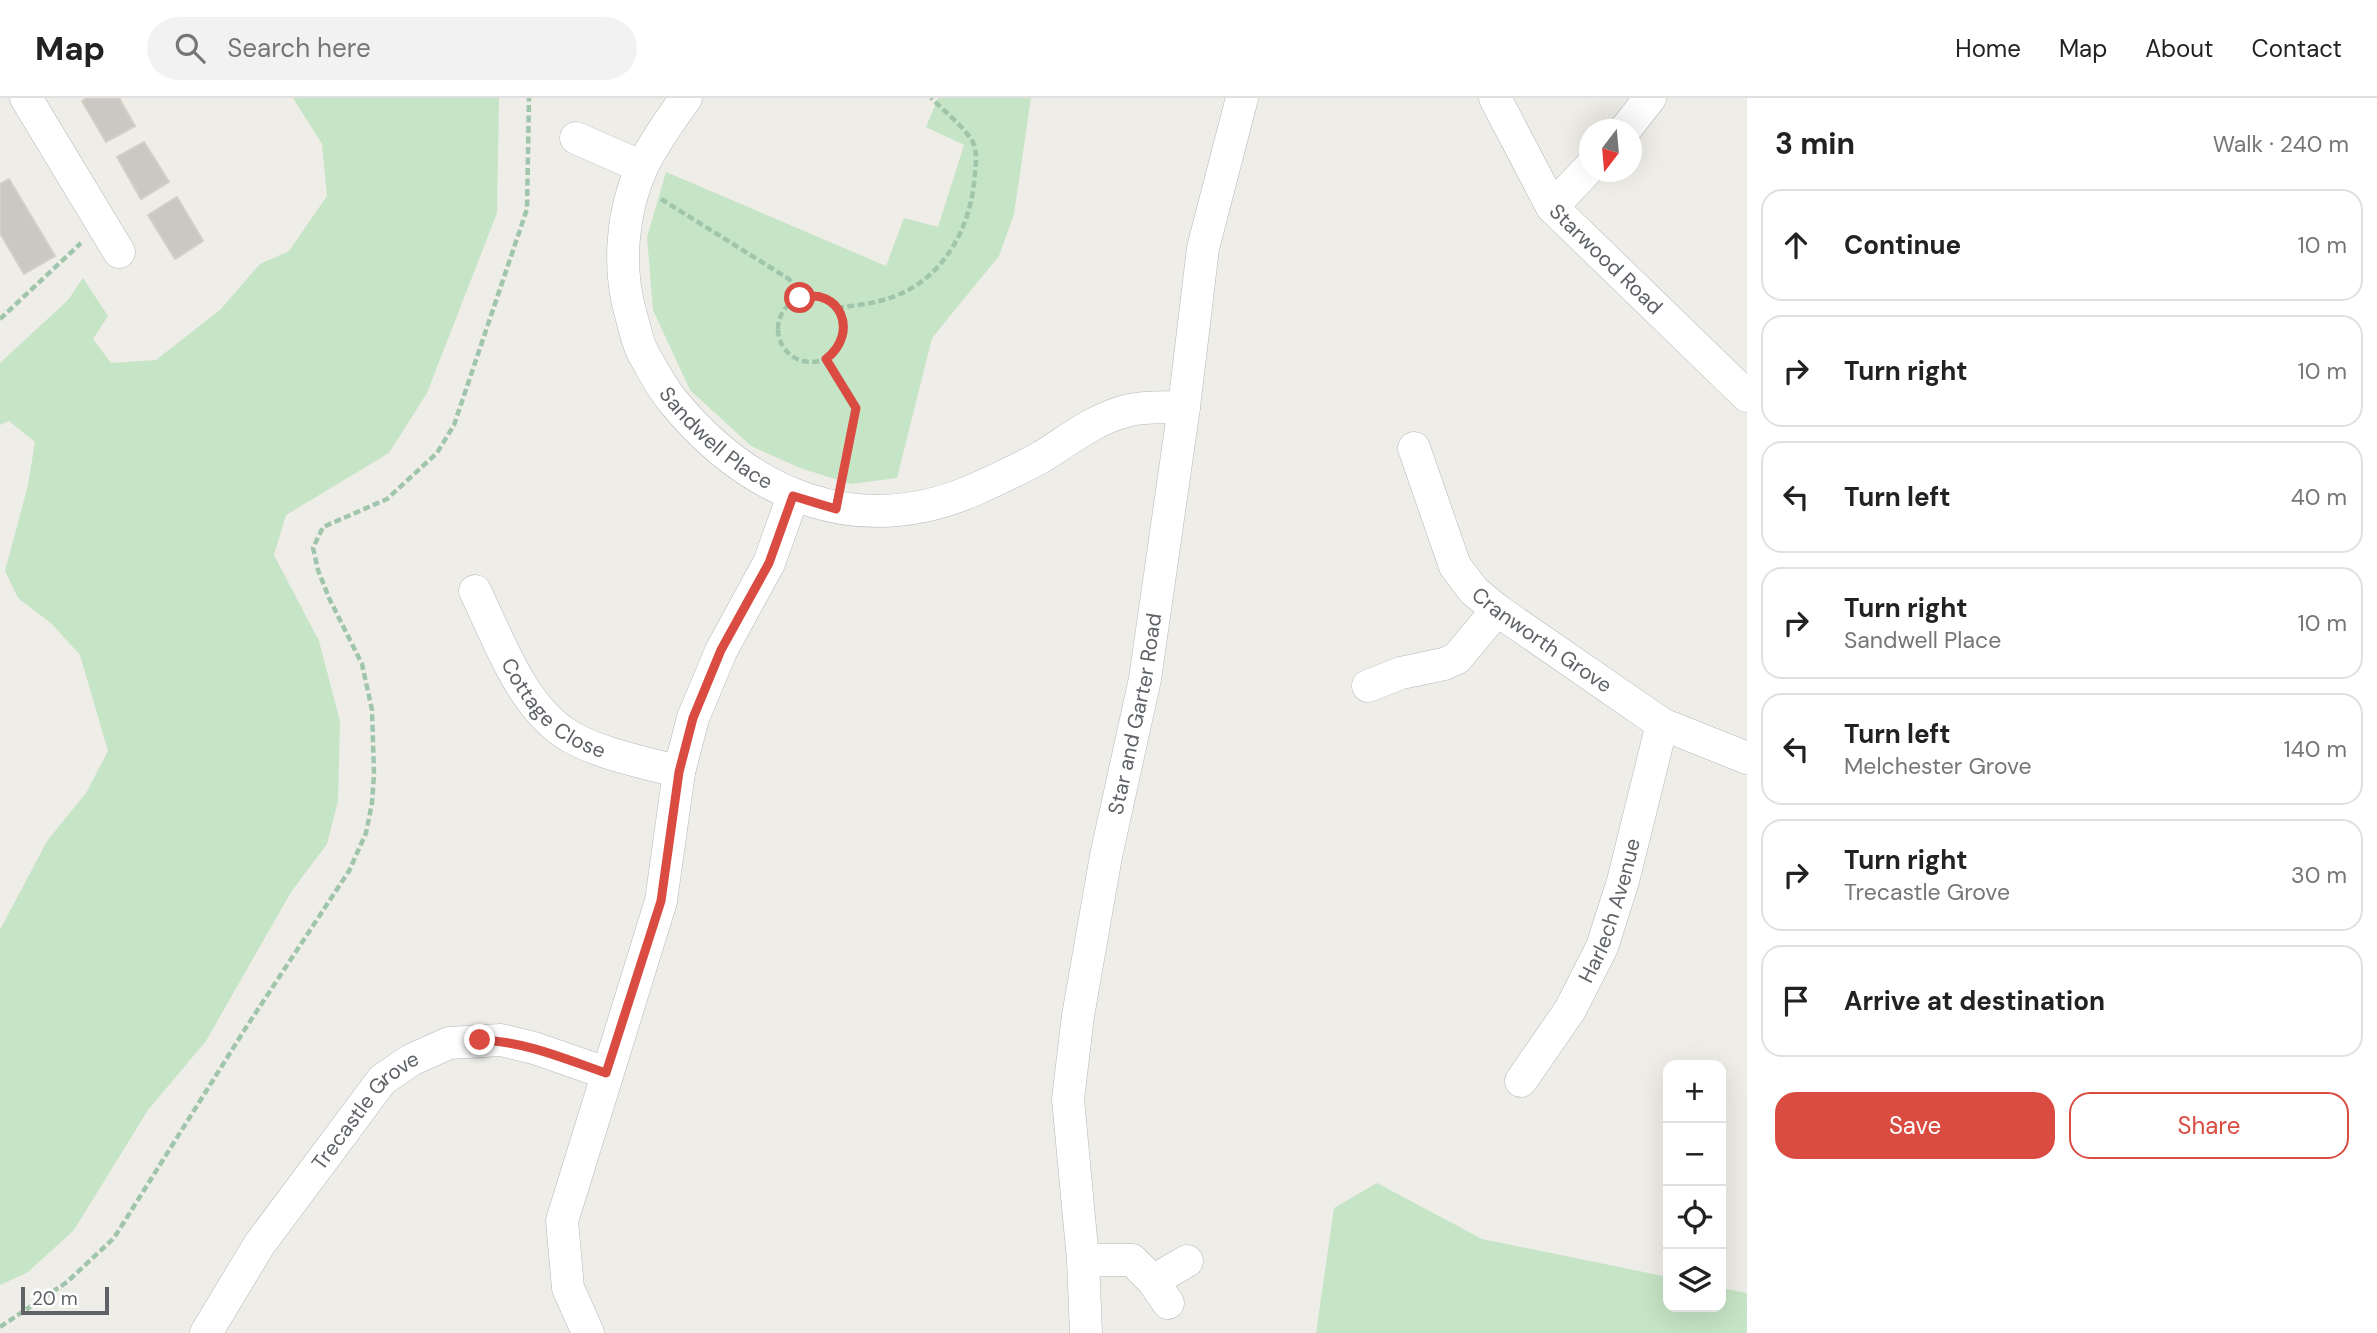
<!DOCTYPE html>
<meta charset="utf-8">
<style>
:root{--surface:#fff;--page:#f2f2f2;--text:#222;--muted:#767676;--line:#e0e0e0;--accent:#da4b42}
body{margin:0;font-family:"DM Sans",sans-serif;background:var(--page);color:var(--text)}
.controls{position:absolute;right:21px;bottom:21px;display:grid;overflow:hidden;border-radius:14px;box-shadow:0 7px 28px #0002}
.controls button{width:63px;height:63px;display:grid;place-items:center;padding:0;border:0;border-bottom:2px solid var(--line);background:var(--surface);color:var(--text);font:35px sans-serif}
.compass{position:absolute;left:1579px;top:21px;width:63px;height:63px;border-radius:50%;background:var(--surface);box-shadow:0 7px 28px #0002;rotate:196deg}
.scale{position:absolute;left:21px;bottom:18px;width:88px;box-sizing:border-box;padding-left:7px;border:4px solid #5e6266;border-top:0;font-size:19px;line-height:24px;white-space:nowrap;color:#5e6266;-webkit-text-stroke:5px #fff;paint-order:stroke}
.stop{position:absolute;width:21px;height:21px;margin:-16px;border:5px solid #da4b42;border-radius:50%;background:#fff}
.stop.end{background:#da4b42;border-color:#fff;box-shadow:0 2px 7px #0008}
.list{margin:0;padding:0;list-style:none}
h2{display:flex;justify-content:space-between;align-items:center;height:91px;margin:0;padding:0 28px;font-size:30px}
h2 small{font-size:23px;font-weight:400;color:var(--muted)}
.list li{display:grid;grid-template-columns:46px 1fr auto;gap:21px;align-items:center;box-sizing:border-box;height:112px;margin:0 14px 14px;padding:0 14px;border:2px solid var(--line);border-radius:21px}
.list b{display:block;font-size:26px;white-space:nowrap}
.list p{margin:0;font-size:23px;white-space:nowrap;color:var(--muted)}
.list em{font-size:23px;font-style:normal;color:var(--muted)}
.actions{display:flex;gap:14px;padding:21px 28px}
.actions a{flex:1;padding:16px 0;border:2px solid var(--accent);border-radius:21px;text-align:center;font-size:24px;color:var(--accent)}
.actions .main{background:var(--accent);color:#fff}
.icon{flex:none;width:38px;height:38px;fill:none;stroke:currentColor;stroke-width:2;stroke-linecap:round;stroke-linejoin:round}
.map{position:relative;flex:none;width:1747px;height:1235px;overflow:hidden}
header{display:flex;align-items:center;gap:42px;box-sizing:border-box;height:98px;padding:0 35px;background:var(--surface);border-bottom:2px solid var(--line)}
header strong{font-size:33px}
nav{display:flex;gap:38px;margin-inline-start:auto;font-size:24px}
.search{width:490px;height:63px;background:var(--page);display:flex;align-items:center;gap:18px;box-sizing:border-box;padding:0 24px;border-radius:38px;color:var(--muted);font-size:26px}
main{display:flex}
aside{flex:1;background:var(--surface)}
.map>svg:first-child{display:block}
.green{fill:#c6e4c6}
.building{fill:#cbc8c4;stroke:#d3cfc6;stroke-width:2}
.lines{fill:none;stroke-linecap:round;stroke-linejoin:round}
.minor-casing{stroke:#b4b7ba;stroke-width:33}
.path{stroke:#9fc5aa;stroke-width:4.5;stroke-dasharray:7 3.5;stroke-linecap:butt}
.minor{stroke:#fff;stroke-width:32}
.route{stroke:#da4b42;stroke-width:9}
.labels{text-anchor:middle;stroke-width:5;stroke-linejoin:round;paint-order:stroke}
.street-label{font-size:21px;fill:#5e6266;stroke:#fff}
</style>
<header>
<strong>Map</strong>
<div class="search"><svg class="icon" aria-label="search" viewBox="0 0 24 24"><circle cx="10" cy="10" r="6"/><path d="M15 15l6 6"/></svg>Search here</div>
<nav><a>Home</a><a>Map</a><a>About</a><a>Contact</a></nav>
</header>
<main>
<div class="map">
<svg width="1747" height="1235" viewBox="0 0 1747 1235">
<rect width="100%" height="100%" fill="#efede7"/>
<path class="green" d="M293 0H499L497 115 427 295 389 355 286 417 274 457 319 543 340 623 338 703 327 746 291 794 206 943 148 1012 74 1132 28 1174 0 1187V832L47 743 86 695 108 653 80 557 52 526 18 500 5 473 28 387 35 344 9 323 0 327V265L68 202 83 180 108 218 93 241 111 265 156 262 221 211 260 166 289 153 327 98 322 46Z
M938 0H1031L1014 116 999 158 932 240 897 380 851 386 800 370 751 348 690 292 653 212 647 139 666 74 886 168 904 120 938 129 964 47 926 29Z
M1377 1085 1482 1141 1668 1179V1209H1721V1190L1747 1195V1235H1316L1334 1110Z"/>
<path class="building" d="M87 0H119L135 28 106 44 82 3Z
M144 44 169 84 141 101 117 59Z
M9 81 55 158 24 176 0 135V86Z
M177 99 203 143 175 161 148 117Z"/>
<g class="lines">
<defs>
<g id="minor">
<path d="M26 0 119 154"/>
<path id="s1" d="M686 0C670 22 655 43 643 67 622 112 617 169 631 217 635 230 637 245 644 257 653 272 661 289 672 302 750 398 858 443 976 391 998 381 1022 370 1043 358 1070 341 1095 321 1126 313 1144 308 1166 310 1184 309"/>
<path id="s2" d="M1495 0 1552 109 1747 298"/>
<path d="M1625 32 1650 0"/>
<path d="M576 40 642 69"/>
<path d="M1552 109 1590 69"/>
<path id="s3" d="M1414 350 1455 468 1474 493 1497 512 1662 626 1747 660"/>
<path id="s4" d="M475 493C499 542 522 611 571 639 603 657 644 664 679 674"/>
<path d="M1368 588 1401 575 1444 566 1457 560 1497 512"/>
<path id="s5" d="M1521 983 1570 912 1602 849 1623 783 1662 626"/>
<path d="M1083 1162H1132L1153 1183 1168 1205"/>
<path d="M1153 1183 1187 1163"/>
<path id="s6" d="M206 1235 259 1147 382 982 411 962 449 945 501 942 534 950 606 975"/>
<path d="M588 1235 568 1190 562 1123 661 803 679 674 693 620 721 553 769 465 793 398"/>
<path id="s7" d="M1086 1235 1083 1162 1068 1001 1078 918 1106 758 1145 581 1184 309 1203 150 1242 0"/>
</g>
</defs>
<use href="#minor" class="minor-casing"/>
<path class="path" d="M661 101 789 181 800 200
M778 231a33 33 0 1 1 66 0a33 33 0 1 1-66 0Z
M837 210C858 207 880 205 900 196 944 177 969 131 974 85 975 72 978 60 974 47 970 34 942 11 931 0
M0 221 81 145
M826 261 856 310 842 380
M0 1229 67 1184 114 1140 247 928 349 773 366 735 372 705 374 676 372 612 362 566 329 500 318 472 313 450 323 429 387 401 437 355 454 327 527 111 529 0"/>
<use href="#minor" class="minor"/>
</g>
<g class="lines">
<path class="route" d="M480 942C524 943 565 961 606 975L661 803 679 674 693 620 721 552 769 465 793 398 836 411 856 310 826 261C860 235 840 188 800 200"/>
</g>
<g class="labels">
<g class="street-label">
<text dy="7" stroke="none"><textPath href="#s2" startOffset="198">Starwood Road</textPath></text>
<text dy="7" stroke="none"><textPath href="#s1" startOffset="387">Sandwell Place</textPath></text>
<text dy="7" stroke="none"><textPath href="#s3" startOffset="240">Cranworth Grove</textPath></text>
<text dy="7" stroke="none"><textPath href="#s4" startOffset="145">Cottage Close</textPath></text>
<text dy="7" stroke="none"><textPath href="#s7" startOffset="626">Star and Garter Road</textPath></text>
<text dy="7" stroke="none"><textPath href="#s5" startOffset="194">Harlech Avenue</textPath></text>
<text dy="7" stroke="none"><textPath href="#s6" startOffset="275">Trecastle Grove</textPath></text>
</g>
</g>
</svg>
<div class="controls">
<button>+</button>
<button>−</button>
<button><svg class="icon" aria-label="locate" viewBox="0 0 24 24"><circle cx="12" cy="12" r="6"/><path d="M12 2v4M12 18v4M2 12h4M18 12h4"/></svg></button>
<button><svg class="icon" aria-label="layers" viewBox="0 0 24 24"><path d="M12 4l9 5-9 5-9-5zM3 14l9 5 9-5"/></svg></button>
</div>
<svg class="compass" viewBox="-18 -18 36 36"><path d="M0-13l5 13h-10z" fill="#e53935"/><path d="M0 13l5-13h-10z" fill="#767676"/></svg>
<div class="scale">20 m</div>
<div class="stop" style="left:800px;top:200px"></div>
<div class="stop end" style="left:480px;top:942px"></div>
</div>
<aside>
<h2>3 min<small>Walk · 240 m</small></h2>
<ul class="list">
<li><svg class="icon" aria-label="ahead" viewBox="0 0 24 24"><path d="M12 20V5M6 11l6-6 6 6"/></svg><div><b>Continue</b></div><em>10 m</em></li>
<li><svg class="icon" aria-label="right" viewBox="0 0 24 24"><path d="M7 20v-9h11M14 6l5 5-5 5"/></svg><div><b>Turn right</b></div><em>10 m</em></li>
<li><svg class="icon" aria-label="left" viewBox="0 0 24 24"><path d="M17 20v-9H6M10 6l-5 5 5 5"/></svg><div><b>Turn left</b></div><em>40 m</em></li>
<li><svg class="icon" aria-label="right" viewBox="0 0 24 24"><path d="M7 20v-9h11M14 6l5 5-5 5"/></svg><div><b>Turn right</b><p>Sandwell Place</p></div><em>10 m</em></li>
<li><svg class="icon" aria-label="left" viewBox="0 0 24 24"><path d="M17 20v-9H6M10 6l-5 5 5 5"/></svg><div><b>Turn left</b><p>Melchester Grove</p></div><em>140 m</em></li>
<li><svg class="icon" aria-label="right" viewBox="0 0 24 24"><path d="M7 20v-9h11M14 6l5 5-5 5"/></svg><div><b>Turn right</b><p>Trecastle Grove</p></div><em>30 m</em></li>
<li><svg class="icon" aria-label="arrive" viewBox="0 0 24 24"><path d="M6 21V4h12l-3 4 3 4H6"/></svg><div><b>Arrive at destination</b></div></li>
</ul>
<div class="actions"><a class="main">Save</a><a>Share</a></div>
</aside>
</main>
